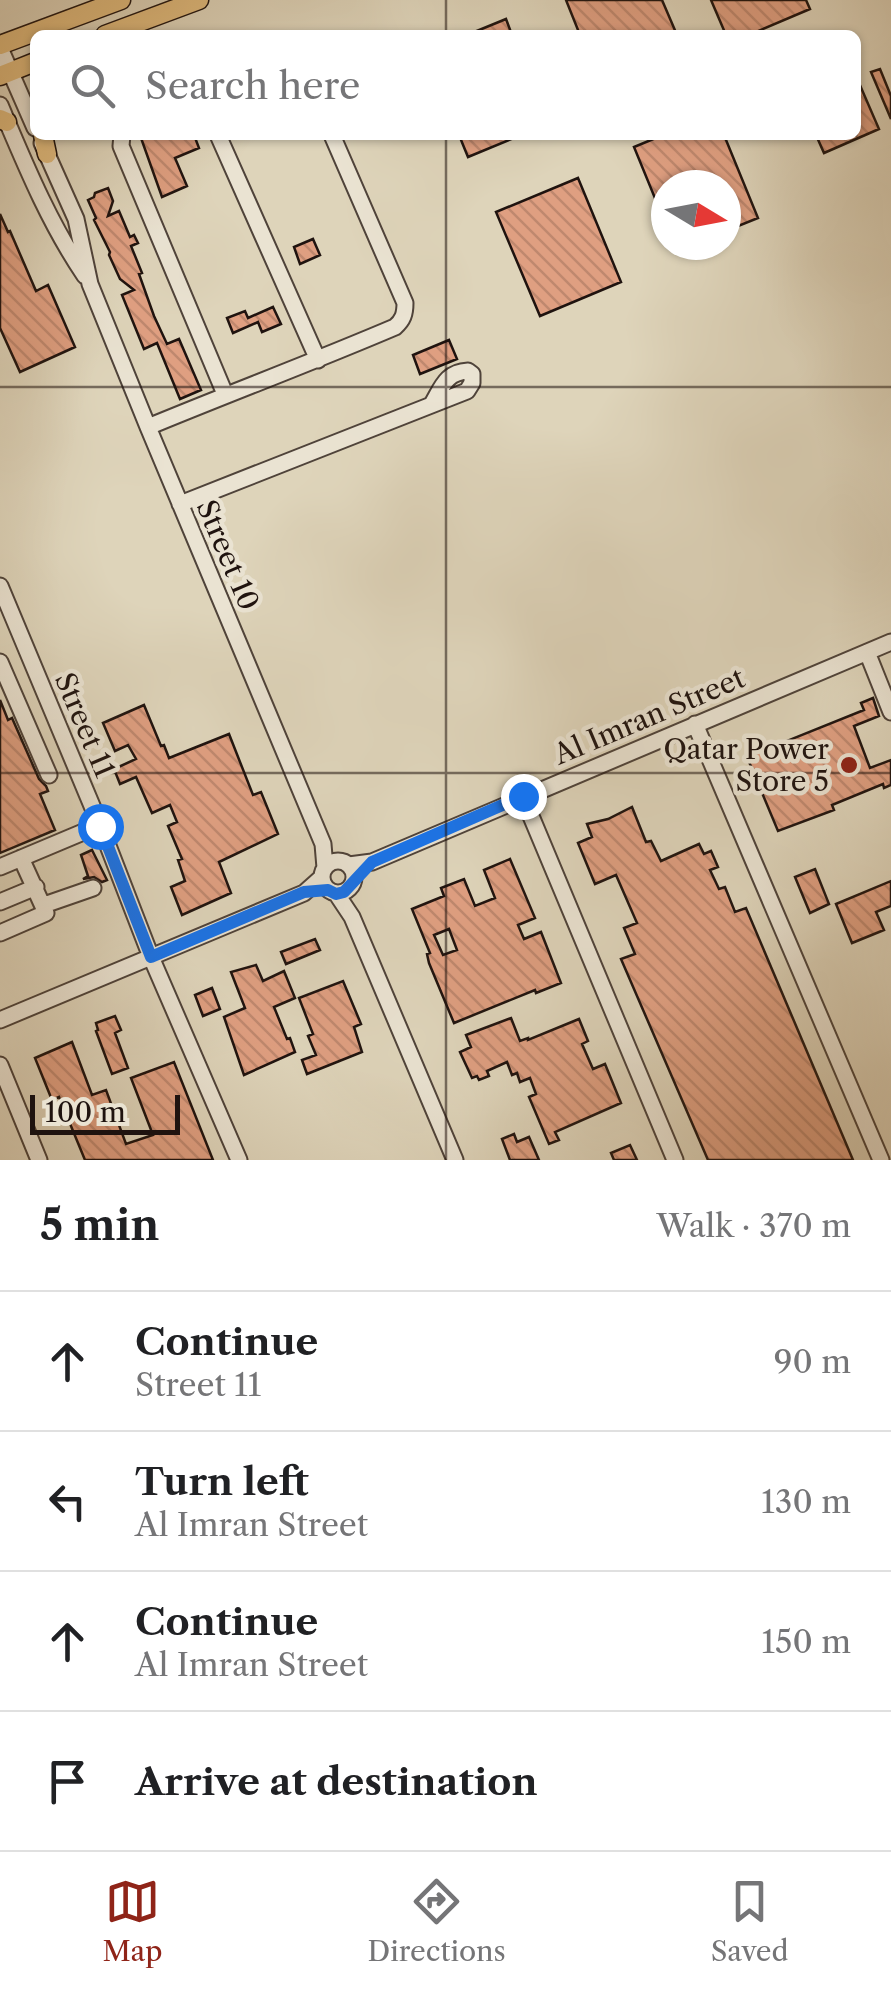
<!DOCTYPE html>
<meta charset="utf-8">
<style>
:root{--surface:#fff;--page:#f2f2f2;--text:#202124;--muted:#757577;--line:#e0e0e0;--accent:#8f2418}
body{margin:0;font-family:"Libre Caslon Text",serif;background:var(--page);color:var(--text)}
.compass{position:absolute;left:651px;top:170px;width:90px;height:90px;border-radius:50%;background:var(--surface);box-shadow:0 2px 8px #0004;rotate:100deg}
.scale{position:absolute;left:30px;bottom:25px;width:150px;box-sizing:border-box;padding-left:10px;border:5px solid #1f130f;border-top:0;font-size:28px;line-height:35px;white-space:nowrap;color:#1f130f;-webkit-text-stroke:8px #eae3d2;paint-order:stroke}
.stop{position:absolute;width:30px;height:30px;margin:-22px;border:8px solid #1a73e8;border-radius:50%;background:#fff}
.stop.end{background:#1a73e8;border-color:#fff;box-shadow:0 2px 10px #0008}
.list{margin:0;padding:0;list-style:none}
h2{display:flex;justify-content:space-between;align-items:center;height:130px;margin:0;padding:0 40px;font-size:42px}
h2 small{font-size:32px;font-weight:400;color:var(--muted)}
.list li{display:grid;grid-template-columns:65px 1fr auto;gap:30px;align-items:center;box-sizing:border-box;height:140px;padding:0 40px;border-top:2px solid var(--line)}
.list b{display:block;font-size:38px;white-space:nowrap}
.list p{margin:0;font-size:32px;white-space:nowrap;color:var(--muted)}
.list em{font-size:32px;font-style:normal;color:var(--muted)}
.icon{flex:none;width:55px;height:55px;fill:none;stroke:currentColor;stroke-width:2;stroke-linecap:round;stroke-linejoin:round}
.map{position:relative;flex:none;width:891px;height:1160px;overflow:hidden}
.search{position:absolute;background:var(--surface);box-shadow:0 2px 8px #0004;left:30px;right:30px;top:30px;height:110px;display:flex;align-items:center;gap:25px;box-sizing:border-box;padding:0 35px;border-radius:15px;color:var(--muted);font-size:38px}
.sheet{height:690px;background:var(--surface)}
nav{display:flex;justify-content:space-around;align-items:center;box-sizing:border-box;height:140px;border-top:2px solid var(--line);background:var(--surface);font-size:28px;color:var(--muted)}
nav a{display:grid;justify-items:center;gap:5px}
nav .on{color:var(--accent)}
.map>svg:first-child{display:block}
.building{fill:url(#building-back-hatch);stroke:#1f130f;stroke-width:2.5;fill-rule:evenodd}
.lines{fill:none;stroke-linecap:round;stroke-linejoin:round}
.minor-casing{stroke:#4f433a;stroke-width:19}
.major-casing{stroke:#1f130f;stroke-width:21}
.minor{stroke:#eae3d2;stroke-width:15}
.major{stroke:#dfba7d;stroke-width:18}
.route{stroke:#1a73e8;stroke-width:12}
.grid{fill:none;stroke:#1f130f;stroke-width:2.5;stroke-opacity:0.55}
.poi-dot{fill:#8f2418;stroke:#eae3d2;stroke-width:4}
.labels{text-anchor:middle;stroke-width:9;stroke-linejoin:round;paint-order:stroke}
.street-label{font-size:28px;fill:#1f130f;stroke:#eae3d2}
.poi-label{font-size:28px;fill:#1f130f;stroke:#eae3d2;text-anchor:end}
</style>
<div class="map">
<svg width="891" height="1160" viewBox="0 0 891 1160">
<defs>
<pattern id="building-back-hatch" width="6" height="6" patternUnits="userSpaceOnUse" patternTransform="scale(2.5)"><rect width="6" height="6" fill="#df9f81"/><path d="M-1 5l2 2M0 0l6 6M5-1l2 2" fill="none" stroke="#bf886e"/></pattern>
</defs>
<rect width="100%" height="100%" fill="#ded4ba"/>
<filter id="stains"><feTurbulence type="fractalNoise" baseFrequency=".002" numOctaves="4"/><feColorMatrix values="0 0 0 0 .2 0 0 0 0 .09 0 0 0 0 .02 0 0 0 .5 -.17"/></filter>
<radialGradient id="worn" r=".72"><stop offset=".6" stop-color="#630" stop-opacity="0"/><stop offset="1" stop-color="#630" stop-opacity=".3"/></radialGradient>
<path class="building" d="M566 0H662L677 35H580Z
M711 0H806L810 9 749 35H726Z
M506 19 512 35H467Z
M880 69 891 96V119L871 72Z
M856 76 879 129 824 153 816 135H856Z
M149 135H194L199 148 175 158 187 186 162 197 141 138Z
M459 135H521L468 157Z
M663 135H724L758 218 726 231V185H666V225L634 147Z
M578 178 621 282 540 316 496 212Z
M108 188 113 201 108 216 119 211 130 237 134 235 138 243 131 246 142 273 139 274 154 316 167 344 179 339 201 390 180 399 157 343 144 349 122 295 134 290 120 279 109 255 110 252 94 220 96 218 88 200 94 197 95 193Z
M0 214 8 232 10 231 36 291 48 285 75 347 20 372 0 328Z
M313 239 320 255 300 264 294 247Z
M273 307 281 324 262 332 258 322 233 333 227 318 245 311 248 318Z
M449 340 457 359 420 374 413 355Z
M873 698 879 716 854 726 870 768 891 760V785L884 788 883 784 832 805 834 810 778 831 747 757 864 710 861 703Z
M0 700 8 720 12 718 39 779 46 786 48 791 40 794 55 830 0 853Z
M144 705 161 746 164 745 169 758 229 734 253 795 261 792 278 834 219 862 231 893 182 915 171 887 185 881 178 860 182 859 168 826 177 822 170 805 152 813 136 777 120 784 114 769 136 759 128 745 115 751 103 723Z
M632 807 646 842 651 841 661 861 699 844 704 854 711 851 718 867 710 870 719 889 725 887 735 912 746 908 853 1160H708L621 959 635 954 624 928 637 923 616 875 595 884 578 843 592 837 587 824 608 819Z
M92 850 107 880 102 882 94 877 83 879 88 876 81 855Z
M510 859 535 918 518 925 524 939 541 932 561 983 536 993 535 990 454 1023 429 963 427 954 430 953 412 909 444 896 441 888 464 879 475 906 495 898 484 870ZM449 929 457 950 443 955 434 935Z
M815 869 829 904 810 913 795 877Z
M891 881V906L876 912 884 930 852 943 836 904Z
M315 939 320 950 286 964 281 952Z
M256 965 263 981 284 971 295 998 274 1007 287 1039 290 1038 295 1052 244 1075 224 1017 245 1008 231 972Z
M343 981 361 1024 354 1027 362 1052 307 1074 302 1060 316 1055 308 1036 313 1034 299 998Z
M212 988 220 1009 203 1016 195 995Z
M115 1016 121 1030 115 1033 128 1068 112 1074 96 1031 98 1030 96 1023Z
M511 1018 520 1041 528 1038V1040L579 1019 588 1041 582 1044 593 1069 605 1064 621 1103 555 1132 559 1140 549 1144 529 1097 536 1094 530 1078 520 1082 517 1073 512 1075 507 1062 487 1071 489 1076 479 1080 477 1076 472 1078 460 1052 471 1047 466 1035Z
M72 1042 92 1095 106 1090 126 1144 153 1135 131 1078 174 1062 213 1160H85L59 1097 52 1100 35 1058Z
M514 1134 517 1142 529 1137 539 1160H510L502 1139Z
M630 1145 637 1160H614L611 1153Z"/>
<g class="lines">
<defs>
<path id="minor" d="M0 48 35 128
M0 105C25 164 49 223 85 276
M122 135 121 146 225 394
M218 135 318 360
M42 143 76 219 90 284 148 427 323 844 325 868
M148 427C230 393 313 362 395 327 403 320 405 314 405 303L332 135
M180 504 467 391 472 383V374L468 371C446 372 442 387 432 404
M0 586 100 825 151 957 239 1160
M867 652 891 712
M0 662 49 775
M695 724 881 1160
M523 797 675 1160
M322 877a16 16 0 1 1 32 0a16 16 0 1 1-32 0Z
M349 865 372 862 891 642
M0 867 100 825
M336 893 352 917 455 1160
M0 902 36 887
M44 905 93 888
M0 933 46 913 21 858
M0 1020 304 893 322 877
M0 1065 39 1160"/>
<path id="major" d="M105 35 199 0
M0 45 121 0
M0 76 35 62
M0 119 7 122
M43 135 47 154"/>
</defs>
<use href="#minor" class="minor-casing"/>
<use href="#major" class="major-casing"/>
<use href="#minor" class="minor"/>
<use href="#major" class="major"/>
</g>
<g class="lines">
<path class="route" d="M100 826 151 957 304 892 328 890 336 894 344 892 372 862 523 796"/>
</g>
<path class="grid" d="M446 0V35M446 135V1160M0 387H891M0 773H891"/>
<circle class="poi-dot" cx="849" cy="765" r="10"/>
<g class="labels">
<g class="street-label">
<text transform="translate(228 555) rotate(67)" y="10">Street 10</text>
<text transform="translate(649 716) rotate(-23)" y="10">Al Imran Street</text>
<text transform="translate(85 725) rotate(67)" y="10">Street 11</text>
</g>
<g class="poi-label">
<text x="829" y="759">Qatar Power<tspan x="829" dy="32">Store 5</tspan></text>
</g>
</g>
<rect width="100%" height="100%" filter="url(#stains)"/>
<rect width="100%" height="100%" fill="url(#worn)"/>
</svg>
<svg class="compass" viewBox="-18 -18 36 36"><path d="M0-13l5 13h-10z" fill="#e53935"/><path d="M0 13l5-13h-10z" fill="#757577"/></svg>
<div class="scale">100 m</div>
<div class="stop" style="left:100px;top:826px"></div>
<div class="stop end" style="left:523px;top:796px"></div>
<div class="search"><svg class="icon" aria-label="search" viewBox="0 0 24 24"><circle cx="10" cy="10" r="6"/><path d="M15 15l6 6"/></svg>Search here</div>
</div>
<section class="sheet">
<h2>5 min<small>Walk · 370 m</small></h2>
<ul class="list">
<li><svg class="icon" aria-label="ahead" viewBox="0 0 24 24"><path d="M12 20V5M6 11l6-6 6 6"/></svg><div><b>Continue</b><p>Street 11</p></div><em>90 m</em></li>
<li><svg class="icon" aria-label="left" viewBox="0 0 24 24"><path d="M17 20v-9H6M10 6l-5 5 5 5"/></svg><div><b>Turn left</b><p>Al Imran Street</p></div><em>130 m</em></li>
<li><svg class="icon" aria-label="ahead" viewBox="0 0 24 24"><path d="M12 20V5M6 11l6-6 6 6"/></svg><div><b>Continue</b><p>Al Imran Street</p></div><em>150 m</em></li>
<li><svg class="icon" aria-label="arrive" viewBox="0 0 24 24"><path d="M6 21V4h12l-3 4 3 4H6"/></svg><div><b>Arrive at destination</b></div></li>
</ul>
</section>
<nav>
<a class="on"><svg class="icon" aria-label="map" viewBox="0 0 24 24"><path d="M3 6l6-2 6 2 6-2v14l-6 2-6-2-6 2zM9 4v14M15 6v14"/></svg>Map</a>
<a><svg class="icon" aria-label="directions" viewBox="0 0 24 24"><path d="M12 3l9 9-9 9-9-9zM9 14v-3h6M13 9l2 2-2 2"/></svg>Directions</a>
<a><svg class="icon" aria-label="saved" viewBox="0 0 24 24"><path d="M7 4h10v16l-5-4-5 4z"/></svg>Saved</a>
</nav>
